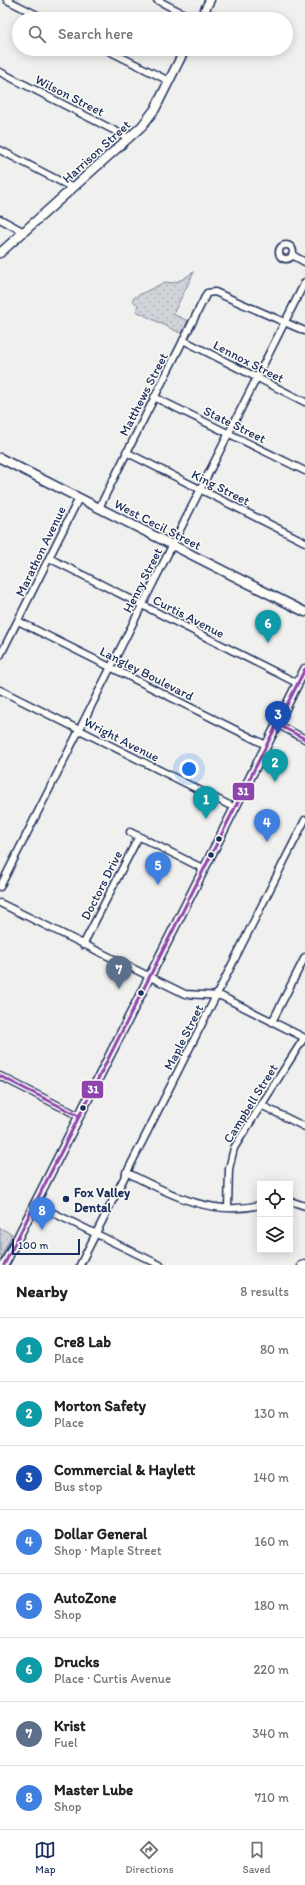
<!DOCTYPE html>
<meta charset="utf-8">
<style>
:root{--surface:#fff;--page:#f2f2f2;--text:#202124;--muted:#757577;--line:#e0e0e0;--accent:#1b2f5e}
body{margin:0;font-family:Itim,sans-serif;background:var(--page);color:var(--text)}
.controls{position:absolute;right:12px;bottom:12px;display:grid;overflow:hidden;border-radius:0px;box-shadow:0 2px 10px #0003}
.controls button{width:36px;height:36px;display:grid;place-items:center;padding:0;border:0;border-bottom:1px solid var(--line);background:var(--surface);color:var(--text);font:20px sans-serif}
.scale{position:absolute;left:12px;bottom:10px;width:68px;box-sizing:border-box;padding-left:4px;border:2px solid #1b2f5e;border-top:0;font-size:11px;line-height:14px;white-space:nowrap;color:#1b2f5e;-webkit-text-stroke:3px #fdfcf7;paint-order:stroke}
.you{position:absolute;left:189px;top:769px;width:14px;height:14px;margin:-10px;border:3px solid #fff;border-radius:50%;background:#1a73e8;box-shadow:0 0 0 6px #1a73e833}
.badge{display:grid;place-items:center;width:26px;height:26px;border-radius:50%;background:var(--accent);color:#fff;font-size:13px;font-weight:700}
.pin{position:absolute;translate:-50% -33px;filter:drop-shadow(0 1px 2px #0008)}
.pin::after{content:'';position:absolute;top:21px;width:14px;height:12px;background:inherit;clip-path:polygon(0 0,100% 0,50% 100%)}
.list{margin:0;padding:0;list-style:none}
h2{display:flex;justify-content:space-between;align-items:center;height:52px;margin:0;padding:0 16px;font-size:17px}
h2 small{font-size:13px;font-weight:400;color:var(--muted)}
.list li{display:grid;grid-template-columns:26px 1fr auto;gap:12px;align-items:center;box-sizing:border-box;height:64px;padding:0 16px;border-top:1px solid var(--line)}
.list b{display:block;font-size:15px;white-space:nowrap}
.list p{margin:0;font-size:13px;white-space:nowrap;color:var(--muted)}
.list em{font-size:13px;font-style:normal;color:var(--muted)}
.icon{flex:none;width:22px;height:22px;fill:none;stroke:currentColor;stroke-width:2;stroke-linecap:round;stroke-linejoin:round}
.map{position:relative;flex:none;width:305px;height:1265px;overflow:hidden}
.search{position:absolute;background:var(--surface);box-shadow:0 2px 10px #0003;left:12px;right:12px;top:12px;height:44px;display:flex;align-items:center;gap:10px;box-sizing:border-box;padding:0 14px;border-radius:22px;color:var(--muted);font-size:15px}
.sheet{height:564px;background:var(--surface)}
nav{display:flex;justify-content:space-around;align-items:center;box-sizing:border-box;height:56px;border-top:1px solid var(--line);background:var(--surface);font-size:11px;color:var(--muted)}
nav a{display:grid;justify-items:center;gap:2px}
nav .on{color:var(--accent)}
.map>svg:first-child{display:block}
.grass{fill:url(#grass-dots);stroke:#76819b}
.lines{fill:none;stroke-linecap:round;stroke-linejoin:round}
.minor-casing{stroke:#1b2f5e;stroke-width:9}
.major-casing{stroke:#1b2f5e;stroke-width:11}
.minor{stroke:#fdfcf7;stroke-width:6}
.major{stroke:#fdfcf7;stroke-width:8}
.bus-1-casing{stroke:#fdfcf7;stroke-width:6}
.bus-1{stroke:#8e44ad;stroke-width:3}
.bus-dot{fill:#1b2f5e;stroke:#fdfcf7;stroke-width:1.5}
.labels{text-anchor:middle;stroke-width:3;stroke-linejoin:round;paint-order:stroke}
.street-label{font-size:13px;fill:#1b2f5e;stroke:#fdfcf7}
.poi-label{font-size:13px;font-weight:bold;fill:#1b2f5e;stroke:#fdfcf7;text-anchor:start}
.line-badge{stroke:#fdfcf7;stroke-width:1.5}
.badge-label{font-size:11px;text-anchor:middle;font-weight:bold;fill:#fff}
</style>
<div class="map">
<svg width="305" height="1265" viewBox="0 0 305 1265">
<defs>
<pattern id="grass-dots" width="8" height="8" patternUnits="userSpaceOnUse"><rect width="8" height="8" fill="#d0d3d8"/><path d="M2 2h.1M6 6h.1" fill="none" stroke="#b2b5bc" stroke-width="1.8" stroke-linecap="round"/></pattern>
</defs>
<rect width="100%" height="100%" fill="#f0f0ee"/>
<filter id="ink" filterUnits="userSpaceOnUse"><feTurbulence type="fractalNoise" baseFrequency=".025" numOctaves="2"/><feDisplacementMap in="SourceGraphic" scale="8" xChannelSelector="R" yChannelSelector="G"/><feConvolveMatrix kernelMatrix="1 2 1 2 8 2 1 2 1" color-interpolation-filters="sRGB"/></filter>
<g filter="url(#ink)">
<path class="grass" d="M194 272 173 314 188 321 182 334 136 311 138 305 132 300 135 297 165 282 172 283 181 280Z
M0 1228 12 1234 1 1257 0 1256Z"/>
<g class="lines">
<defs>
<path id="minor" d="M7 0 45 19
M157 0 194 19
M105 49 169 81
M0 72 129 138
M0 150 73 188
M0 219 24 232
M279 252a7 7 0 1 1 14 0a7 7 0 1 1-14 0Z
M292 255 305 262
M183 340 305 402
M154 397 305 471
M126 452 305 542
M99 508 207 293 215 292 305 331
M49 558 297 683
M18 621 266 745
M0 656 79 498
M0 690 235 808
M277 724 305 739
M130 832 204 869
M0 887 305 282
M0 903 185 994 221 996 305 1038
M83 945 139 836
M272 1022 305 957
M0 1076 79 1116
M261 1105 305 1127
M126 1172C169 1194 211 1217 260 1205
M290 1201 305 1206
M35 1204 160 1265
M228 1208 229 1169 234 1148 304 1038
M80 1265 305 820
M301 1265 305 1264"/>
<path id="major" d="M200 19 210 0
M0 253 142 126 155 109 185 49
M0 458 305 612
M4 1265 305 669"/>
</defs>
<use href="#minor" class="minor-casing"/>
<use href="#major" class="major-casing"/>
<use href="#minor" class="minor"/>
<use href="#major" class="major"/>
<defs>
<path id="bus-1" d="M277 724 305 739
M0 1076 79 1116
M4 1265 305 669"/>
</defs>
<use href="#bus-1" class="bus-1-casing"/>
<use href="#bus-1" class="bus-1"/>
</g>
</g>
<g class="bus-dot">
<circle cx="219" cy="839" r="3.5"/>
<circle cx="211" cy="855" r="3.5"/>
<circle cx="141" cy="993" r="3.5"/>
<circle cx="83" cy="1108" r="3.5"/>
<circle cx="66" cy="1199" r="4"/>
</g>
<g class="labels">
<g class="street-label">
<text transform="translate(70 95) rotate(27)" y="5">Wilson Street</text>
<text transform="translate(96 151) rotate(-42)" y="5">Harrison Street</text>
<text transform="translate(249 361) rotate(27)" y="5">Lennox Street</text>
<text transform="translate(143 394) rotate(-63)" y="5">Matthews Street</text>
<text transform="translate(235 424) rotate(26)" y="5">State Street</text>
<text transform="translate(221 487) rotate(27)" y="5">King Street</text>
<text transform="translate(158 524) rotate(27)" y="5">West Cecil Street</text>
<text transform="translate(40 551) rotate(-64)" y="5">Marathon Avenue</text>
<text transform="translate(142 580) rotate(-63)" y="5">Henry Street</text>
<text transform="translate(189 616) rotate(27)" y="5">Curtis Avenue</text>
<text transform="translate(147 673) rotate(27)" y="5">Langley Boulevard</text>
<text transform="translate(122 739) rotate(27)" y="5">Wright Avenue</text>
<text transform="translate(101 885) rotate(-63)" y="5">Doctors Drive</text>
<text transform="translate(183 1037) rotate(-63)" y="5">Maple Street</text>
<text transform="translate(250 1103) rotate(-58)" y="5">Campbell Street</text>
</g>
<g class="poi-label">
<text x="74" y="1197">Fox Valley<tspan x="74" dy="15">Dental</tspan></text>
</g>
</g>
<g class="line-badge">
<rect x="232" y="782" width="23" height="19" rx="4" fill="#8e44ad"/>
<rect x="81" y="1080" width="23" height="19" rx="4" fill="#8e44ad"/>
</g>
<g class="badge-label">
<text x="243" y="795">31</text>
<text x="93" y="1093">31</text>
</g>
</svg>
<div class="controls">
<button><svg class="icon" aria-label="locate" viewBox="0 0 24 24"><circle cx="12" cy="12" r="6"/><path d="M12 2v4M12 18v4M2 12h4M18 12h4"/></svg></button>
<button><svg class="icon" aria-label="layers" viewBox="0 0 24 24"><path d="M12 4l9 5-9 5-9-5zM3 14l9 5 9-5"/></svg></button>
</div>
<div class="scale">100 m</div>
<div class="you"></div>
<div class="pin badge" style="left:206px;top:819px;background:#0f9aa8">1</div>
<div class="pin badge" style="left:275px;top:782px;background:#0f9aa8">2</div>
<div class="pin badge" style="left:278px;top:734px;background:#1a4fb4">3</div>
<div class="pin badge" style="left:267px;top:842px;background:#3f7fe0">4</div>
<div class="pin badge" style="left:158px;top:885px;background:#3f7fe0">5</div>
<div class="pin badge" style="left:268px;top:643px;background:#0f9aa8">6</div>
<div class="pin badge" style="left:119px;top:989px;background:#5c6f8a">7</div>
<div class="pin badge" style="left:42px;top:1230px;background:#3f7fe0">8</div>
<div class="search"><svg class="icon" aria-label="search" viewBox="0 0 24 24"><circle cx="10" cy="10" r="6"/><path d="M15 15l6 6"/></svg>Search here</div>
</div>
<section class="sheet">
<h2>Nearby<small>8 results</small></h2>
<ul class="list">
<li><span class="badge" style="background:#0f9aa8">1</span><div><b>Cre8 Lab</b><p>Place</p></div><em>80 m</em></li>
<li><span class="badge" style="background:#0f9aa8">2</span><div><b>Morton Safety</b><p>Place</p></div><em>130 m</em></li>
<li><span class="badge" style="background:#1a4fb4">3</span><div><b>Commercial &amp; Haylett</b><p>Bus stop</p></div><em>140 m</em></li>
<li><span class="badge" style="background:#3f7fe0">4</span><div><b>Dollar General</b><p>Shop · Maple Street</p></div><em>160 m</em></li>
<li><span class="badge" style="background:#3f7fe0">5</span><div><b>AutoZone</b><p>Shop</p></div><em>180 m</em></li>
<li><span class="badge" style="background:#0f9aa8">6</span><div><b>Drucks</b><p>Place · Curtis Avenue</p></div><em>220 m</em></li>
<li><span class="badge" style="background:#5c6f8a">7</span><div><b>Krist</b><p>Fuel</p></div><em>340 m</em></li>
<li><span class="badge" style="background:#3f7fe0">8</span><div><b>Master Lube</b><p>Shop</p></div><em>710 m</em></li>
</ul>
</section>
<nav>
<a class="on"><svg class="icon" aria-label="map" viewBox="0 0 24 24"><path d="M3 6l6-2 6 2 6-2v14l-6 2-6-2-6 2zM9 4v14M15 6v14"/></svg>Map</a>
<a><svg class="icon" aria-label="directions" viewBox="0 0 24 24"><path d="M12 3l9 9-9 9-9-9zM9 14v-3h6M13 9l2 2-2 2"/></svg>Directions</a>
<a><svg class="icon" aria-label="saved" viewBox="0 0 24 24"><path d="M7 4h10v16l-5-4-5 4z"/></svg>Saved</a>
</nav>
